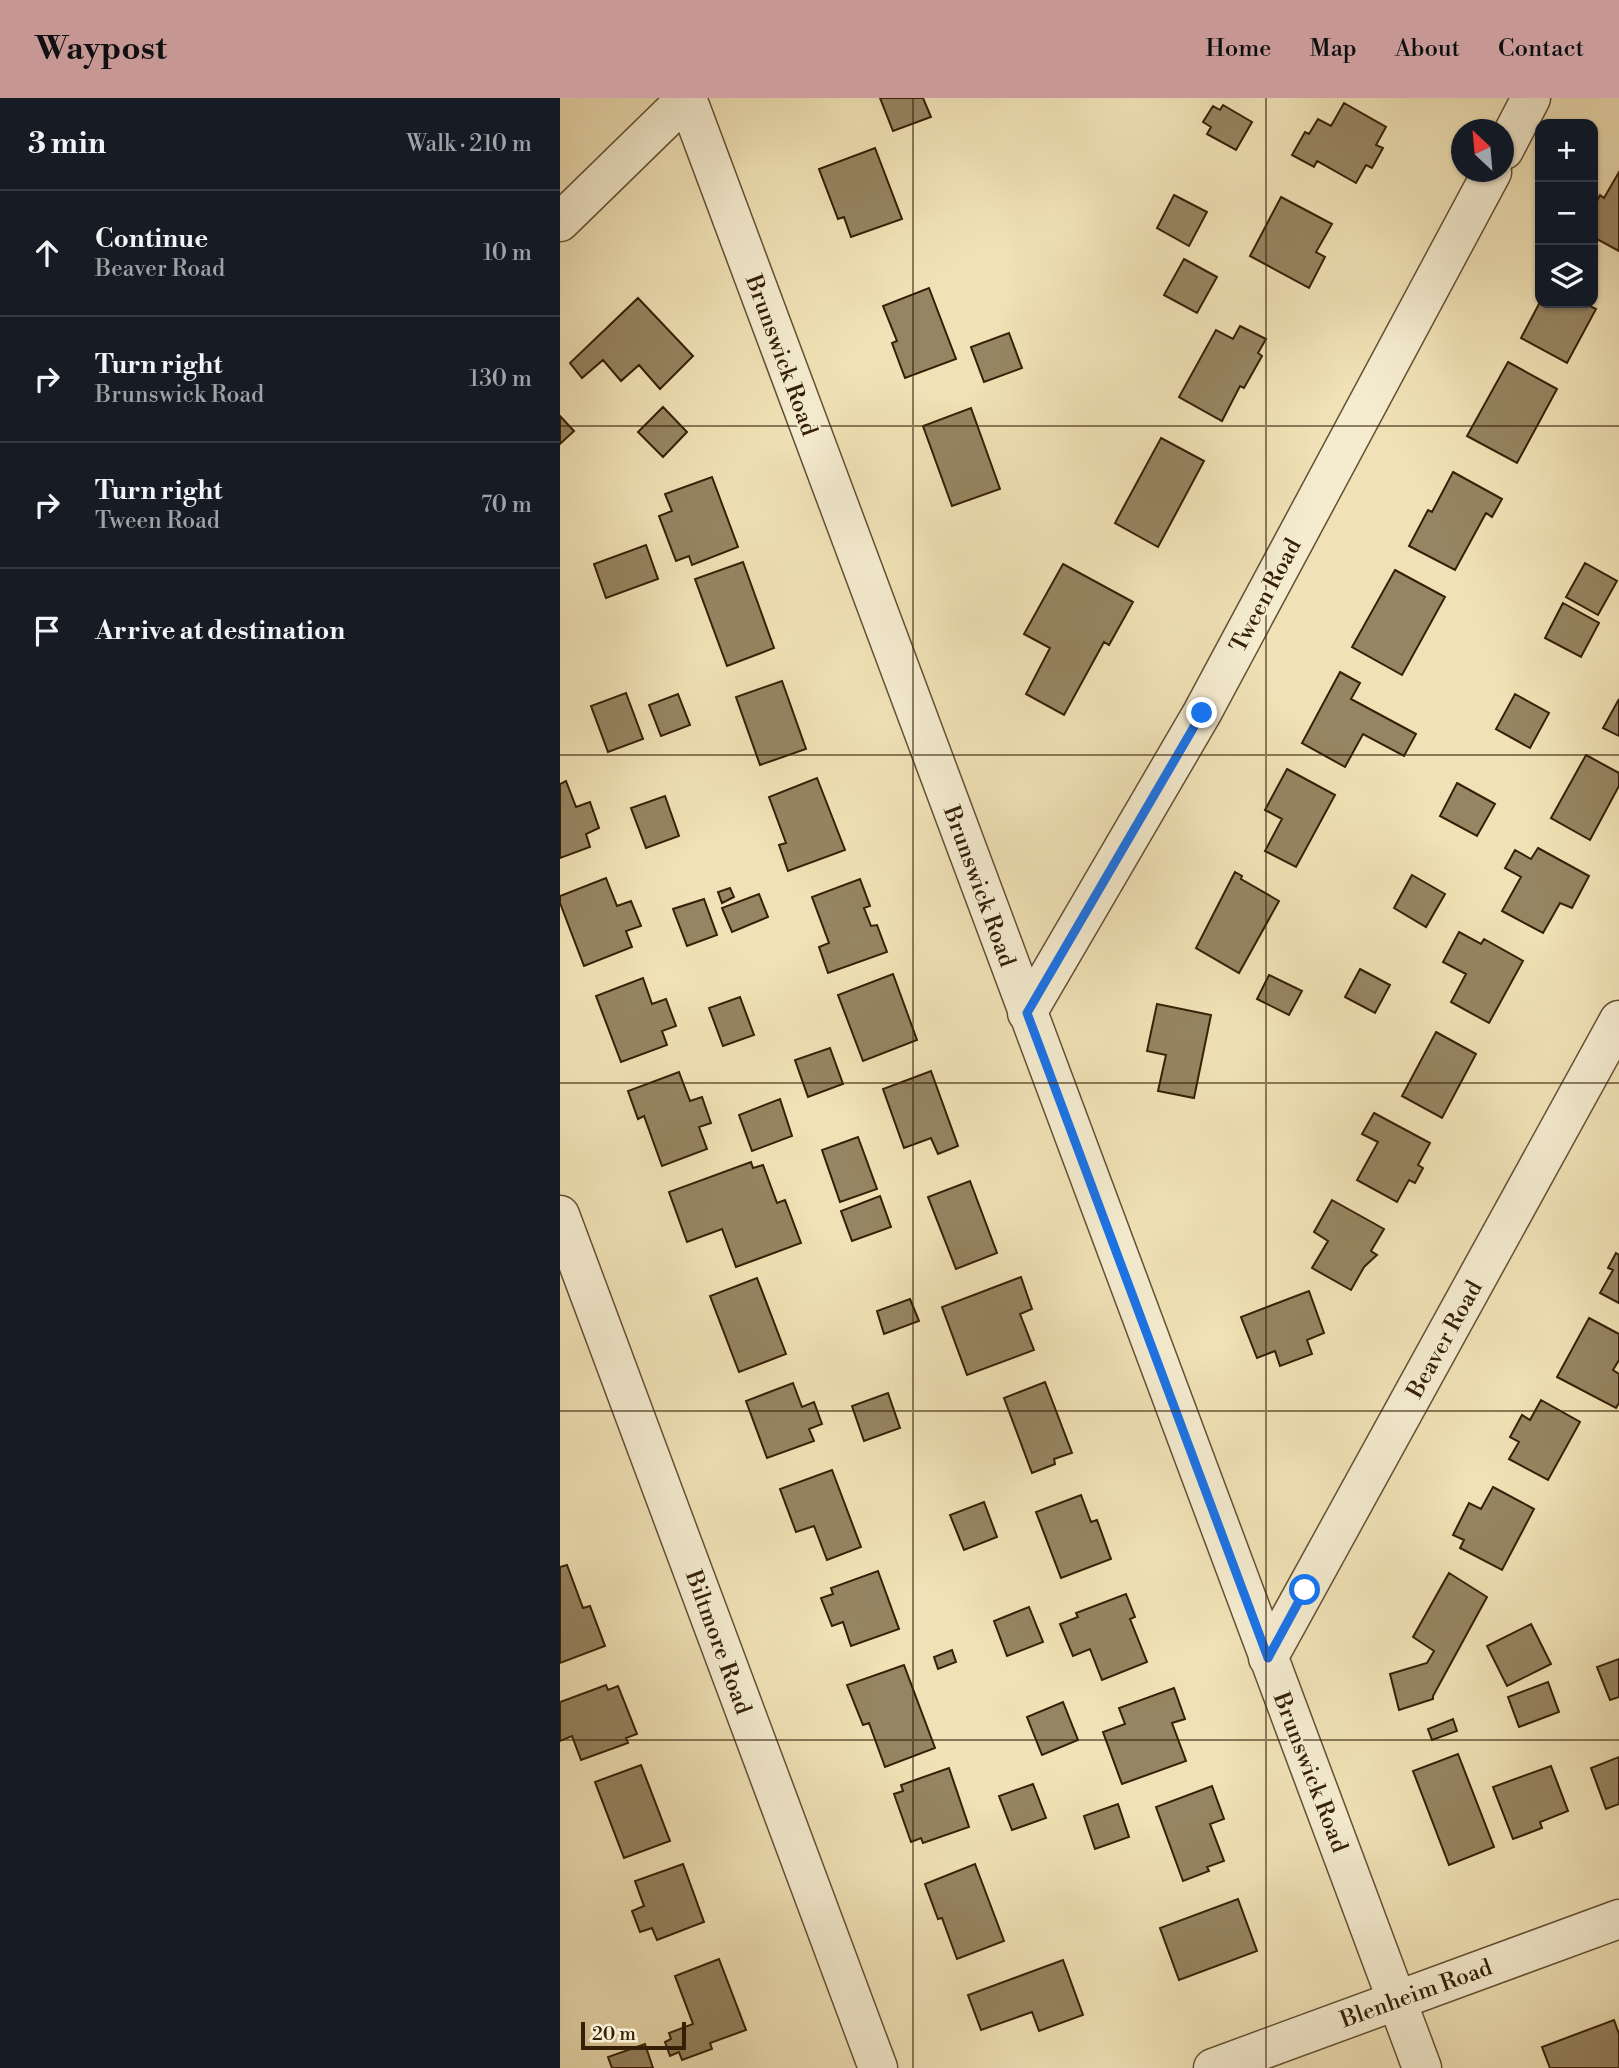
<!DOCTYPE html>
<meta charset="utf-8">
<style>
:root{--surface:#171b24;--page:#20242c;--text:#f1f3f6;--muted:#9ea1a6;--line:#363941;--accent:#c59692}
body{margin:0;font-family:"Libre Bodoni",serif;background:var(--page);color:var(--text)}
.controls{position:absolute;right:21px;top:21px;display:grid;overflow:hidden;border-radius:14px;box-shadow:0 2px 5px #0004}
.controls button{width:63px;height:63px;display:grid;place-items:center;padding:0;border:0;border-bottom:2px solid var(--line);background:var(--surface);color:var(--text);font:35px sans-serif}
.compass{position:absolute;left:891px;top:21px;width:63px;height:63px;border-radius:50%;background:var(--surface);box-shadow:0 2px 5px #0004;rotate:334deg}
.scale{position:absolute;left:21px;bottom:18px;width:105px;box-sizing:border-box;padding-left:7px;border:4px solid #352007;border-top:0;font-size:19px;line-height:24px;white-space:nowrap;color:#352007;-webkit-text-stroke:5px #f5ecd0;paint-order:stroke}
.stop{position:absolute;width:21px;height:21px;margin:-16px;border:5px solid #1a73e8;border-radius:50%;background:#fff}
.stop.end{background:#1a73e8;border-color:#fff;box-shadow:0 2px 7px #0008}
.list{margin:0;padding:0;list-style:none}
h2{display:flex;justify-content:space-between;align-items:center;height:91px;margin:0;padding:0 28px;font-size:30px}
h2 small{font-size:23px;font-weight:400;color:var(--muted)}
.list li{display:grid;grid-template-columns:46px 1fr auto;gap:21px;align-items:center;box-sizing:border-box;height:126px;padding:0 28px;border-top:2px solid var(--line)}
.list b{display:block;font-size:26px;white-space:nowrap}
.list p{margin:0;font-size:23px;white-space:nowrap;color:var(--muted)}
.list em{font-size:23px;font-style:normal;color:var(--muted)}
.icon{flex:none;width:38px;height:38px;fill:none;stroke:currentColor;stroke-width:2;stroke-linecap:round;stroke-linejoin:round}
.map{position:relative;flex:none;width:1059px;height:1970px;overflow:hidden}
header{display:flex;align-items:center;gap:42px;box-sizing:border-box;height:98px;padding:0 35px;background:var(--accent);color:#111}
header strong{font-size:33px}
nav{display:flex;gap:38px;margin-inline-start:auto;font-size:24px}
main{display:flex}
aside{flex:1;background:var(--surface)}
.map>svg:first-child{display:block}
.building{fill:#968562;stroke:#352007;stroke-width:2}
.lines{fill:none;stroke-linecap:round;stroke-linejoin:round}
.street-casing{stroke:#645033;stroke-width:41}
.street{stroke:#f5ecd0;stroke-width:38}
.route{stroke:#1a73e8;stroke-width:9}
.grid{fill:none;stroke:#352007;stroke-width:2;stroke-opacity:0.55}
.labels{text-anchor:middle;stroke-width:5;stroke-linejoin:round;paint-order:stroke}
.street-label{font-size:23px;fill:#352007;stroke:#f5ecd0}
</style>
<header>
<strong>Waypost</strong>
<nav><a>Home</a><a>Map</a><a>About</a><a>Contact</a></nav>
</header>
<main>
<aside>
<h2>3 min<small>Walk · 210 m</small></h2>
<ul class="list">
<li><svg class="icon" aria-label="ahead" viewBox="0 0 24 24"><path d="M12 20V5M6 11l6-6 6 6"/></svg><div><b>Continue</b><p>Beaver Road</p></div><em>10 m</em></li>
<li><svg class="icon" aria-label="right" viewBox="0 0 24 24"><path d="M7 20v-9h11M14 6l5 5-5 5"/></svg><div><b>Turn right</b><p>Brunswick Road</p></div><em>130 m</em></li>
<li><svg class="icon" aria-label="right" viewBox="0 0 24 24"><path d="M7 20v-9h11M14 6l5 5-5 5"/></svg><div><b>Turn right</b><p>Tween Road</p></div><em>70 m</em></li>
<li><svg class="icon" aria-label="arrive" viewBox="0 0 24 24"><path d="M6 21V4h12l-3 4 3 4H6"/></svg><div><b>Arrive at destination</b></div></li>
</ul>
</aside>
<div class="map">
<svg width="1059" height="1970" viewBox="0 0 1059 1970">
<rect width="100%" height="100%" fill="#f0e2b6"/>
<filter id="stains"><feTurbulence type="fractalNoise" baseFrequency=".00286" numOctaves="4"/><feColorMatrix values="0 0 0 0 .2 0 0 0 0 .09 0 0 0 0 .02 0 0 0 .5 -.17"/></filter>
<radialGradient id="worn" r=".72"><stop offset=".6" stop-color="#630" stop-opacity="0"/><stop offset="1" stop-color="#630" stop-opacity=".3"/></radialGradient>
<path class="building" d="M320 0H363L371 19 333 33Z
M784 5 826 29 816 47 823 50 812 70 806 67 796 85 757 63 754 69 732 57 745 34 749 36 758 21 771 28Z
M663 7 692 24 676 52 647 36 651 29 643 24 653 8 660 12Z
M315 50 342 121 291 139 284 119 278 121 259 71Z
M1059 74V153L1033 139V111L1040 97 1044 100Z
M614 97 647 114 629 148 597 130Z
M721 99 772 126 756 154 765 159 749 190 690 158Z
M624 161 657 179 637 215 604 197Z
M369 190 396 261 345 280 332 245 337 243 323 208Z
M78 200 133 258 100 291 79 267 61 283 43 262 22 280 10 265Z
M980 204 1024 205 1036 211 1007 265 961 240Z
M680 228 706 241 698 255 702 258 684 290 680 288 662 323 619 299 656 232 673 241Z
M449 235 462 270 424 284 411 249Z
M948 264 997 291 957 365 907 338Z
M103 309 127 334 103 359 78 334Z
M411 310 440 391 392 408 363 328Z
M0 318 14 333 0 346Z
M601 340 644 363 598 449 555 425Z
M893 374 942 401 932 419 926 415 895 472 849 448 868 412 872 414Z
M152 379 178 449 132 467 129 458 116 463 99 418 112 413 105 396Z
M86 447 98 481 46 500 34 466Z
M183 464 214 550 167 568 135 481Z
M1025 465 1057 483 1038 517 1006 499Z
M503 466 573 504 549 547 544 544 504 617 466 596 490 550 464 536Z
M835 472 885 499 842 577 792 549Z
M1003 505 1039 525 1021 559 985 540Z
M780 574 800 585 791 601 856 636 844 658 803 636 785 669 742 645Z
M222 583 246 651 200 667 176 599Z
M66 595 83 641 48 654 31 608Z
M118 596 130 627 101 638 89 607Z
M955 596 989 615 970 650 936 631Z
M1059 601V638L1043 630Z
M1026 657 1059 675V688L1030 742 991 720Z
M727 671 775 697 736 769 705 753 722 721 705 712Z
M257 680 285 752 228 773 219 747 226 745 209 699Z
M6 683 16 709 30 704 39 730 26 736 30 749 0 760V686Z
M897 685 935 706 917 738 880 718Z
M105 698 119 738 86 750 71 710Z
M978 750 1029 778 1012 810 1000 805 983 835 942 813 961 779 945 770 955 752 971 761Z
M675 774 682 778 681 781 719 803 679 875 636 850Z
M852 777 885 796 866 829 834 810Z
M46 780 57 808 71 803 81 828 66 833 72 849 24 868 0 805V798Z
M300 781 310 808 304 810 311 828 317 827 327 854 268 875 259 849 269 845 252 799Z
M170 790 174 799 162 805 158 794Z
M199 796 208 819 172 834 162 810Z
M144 801 157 837 127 848 113 811Z
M899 834 921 846 924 841 963 863 929 925 891 904 906 876 883 864Z
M800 871 830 887 815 915 785 899Z
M333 876 357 942 303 963 278 897Z
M709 877 742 893 729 917 697 901Z
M83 880 92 906 106 901 116 928 102 933 107 947 61 964 36 898Z
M180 899 194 937 163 948 149 910Z
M597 906 651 917 634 1000 598 993 606 957 587 953Z
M876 934 916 956 882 1020 842 998Z
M270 950 283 986 248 999 235 962Z
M371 973 398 1048 378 1056 371 1040 344 1050 323 991Z
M119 974 130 1003 142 999 151 1025 139 1029 147 1051 102 1068 84 1018 78 1021 68 993Z
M220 1001 232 1038 192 1053 179 1017Z
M814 1015 870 1045 858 1067 863 1070 855 1085 849 1082 837 1104 797 1082 818 1044 802 1036Z
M298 1039 317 1091 280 1104 262 1052Z
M191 1064 193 1070 203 1067 217 1105 225 1102 241 1145 176 1169 162 1131 127 1144 109 1094Z
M410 1083 437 1155 396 1171 368 1099Z
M320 1098 331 1129 292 1143 281 1113Z
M772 1102 824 1131 811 1153 817 1157 804 1169 791 1192 752 1170 768 1143 754 1134Z
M1056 1155 1059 1157V1205L1040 1195 1053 1172 1048 1170Z
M461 1179 472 1211 460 1216 474 1252 407 1277 382 1209Z
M197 1180 226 1256 179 1274 150 1198Z
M749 1193 764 1235 747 1242 752 1256 720 1268 715 1253 697 1260 681 1219Z
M350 1201 359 1223 324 1236 317 1213Z
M1029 1220 1059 1236V1262L1053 1272 1059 1276V1305L1056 1310 997 1279Z
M485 1284 512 1355 494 1361 495 1366 472 1375 444 1300Z
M233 1285 242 1309 254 1304 262 1326 249 1331 254 1343 207 1360 186 1303Z
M328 1295 340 1330 304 1343 292 1308Z
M981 1302 1020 1324 988 1382 949 1361 959 1344 950 1339 962 1317 970 1322Z
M272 1372 301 1449 267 1462 254 1428 236 1434 220 1391Z
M933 1389 974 1411 942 1472 900 1450 904 1442 893 1437 909 1405 921 1411Z
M521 1397 531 1424 537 1422 551 1461 501 1480 476 1414Z
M424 1404 437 1439 404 1452 390 1417Z
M7 1467 23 1510 30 1508 45 1548 0 1565V1469Z
M318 1473 339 1531 291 1548 283 1524 272 1528 261 1500 273 1496 271 1490Z
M889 1475 927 1499 873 1598V1601L839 1612 830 1576 867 1565 874 1553 853 1539Z
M566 1496 575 1519 570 1521 587 1564 542 1582 530 1551 513 1558 500 1526 518 1519 516 1515Z
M469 1509 483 1544 447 1558 434 1523Z
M971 1526 991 1566 947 1588 927 1548Z
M392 1552 396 1564 378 1571 374 1559Z
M1059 1561V1599L1050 1602 1037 1569Z
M344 1567 375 1650 325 1669 309 1625 303 1627 287 1587Z
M988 1584 999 1614 959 1629 948 1599Z
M46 1587 48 1592 58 1588 77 1636 66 1640 68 1645 21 1662 12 1638 0 1643V1604Z
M614 1590 625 1621 612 1625 626 1663 562 1686 543 1634 565 1626 559 1610Z
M503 1604 518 1642 482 1657 467 1619Z
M893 1621 897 1633 872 1642 868 1631Z
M898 1656 934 1749 889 1767 853 1673Z
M1059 1659V1706L1046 1711 1031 1670Z
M81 1667 110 1743 64 1760 35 1684Z
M991 1668 1008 1713 980 1724 982 1730 953 1741 933 1689Z
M389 1670 409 1729 363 1745 361 1740 351 1744 334 1696 343 1693 341 1687Z
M473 1686 486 1720 452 1732 439 1698Z
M652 1688 664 1721 650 1726 664 1763 647 1769 649 1773 623 1783 596 1709Z
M558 1706 569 1739 535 1751 524 1718Z
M123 1766 144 1824 97 1842 92 1830 80 1834 72 1813 84 1808 75 1783Z
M415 1766 444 1843 397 1861 382 1820 378 1821 365 1786Z
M678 1801 697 1853 619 1882 600 1830Z
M159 1861 186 1932 150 1945 152 1951 122 1962 119 1954 110 1958 105 1944 111 1941 109 1935 133 1926 115 1878Z
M503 1862 523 1917 479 1933 472 1914 421 1932 408 1897Z
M1054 1922 1059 1936V1970H990L982 1949Z
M85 1946 93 1970H52L48 1959Z"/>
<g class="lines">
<defs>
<path id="street" d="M127 0 862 1970
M944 52 971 0
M0 124 127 0
M467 915 642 615 932 74
M0 1117 318 1970
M708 1560 1059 922
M653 1970 1059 1821"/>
</defs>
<use href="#street" class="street-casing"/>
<use href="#street" class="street"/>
</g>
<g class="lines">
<path class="route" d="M642 615 467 915 708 1560 745 1492"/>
</g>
<path class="grid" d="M353 0V1970M706 0V1970M0 328H1059M0 657H1059M0 985H1059M0 1313H1059M0 1642H1059"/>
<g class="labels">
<g class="street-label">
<text transform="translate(222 257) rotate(70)" y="8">Brunswick Road</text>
<text transform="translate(705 497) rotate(-62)" y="8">Tween Road</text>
<text transform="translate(420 788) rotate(70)" y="8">Brunswick Road</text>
<text transform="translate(884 1241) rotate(-61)" y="8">Beaver Road</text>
<text transform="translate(159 1544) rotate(70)" y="8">Biltmore Road</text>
<text transform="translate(751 1674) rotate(69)" y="8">Brunswick Road</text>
<text transform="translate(856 1895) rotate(-20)" y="8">Blenheim Road</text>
</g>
</g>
<rect width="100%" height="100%" filter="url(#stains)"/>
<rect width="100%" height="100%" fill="url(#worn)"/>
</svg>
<div class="controls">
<button>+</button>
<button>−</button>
<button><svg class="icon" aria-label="layers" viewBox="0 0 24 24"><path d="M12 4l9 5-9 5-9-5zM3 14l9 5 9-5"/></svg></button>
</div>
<svg class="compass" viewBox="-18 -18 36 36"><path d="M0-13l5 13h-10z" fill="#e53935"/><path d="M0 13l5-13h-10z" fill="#9ea1a6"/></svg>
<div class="scale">20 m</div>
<div class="stop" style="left:745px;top:1492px"></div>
<div class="stop end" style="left:642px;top:615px"></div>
</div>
</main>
